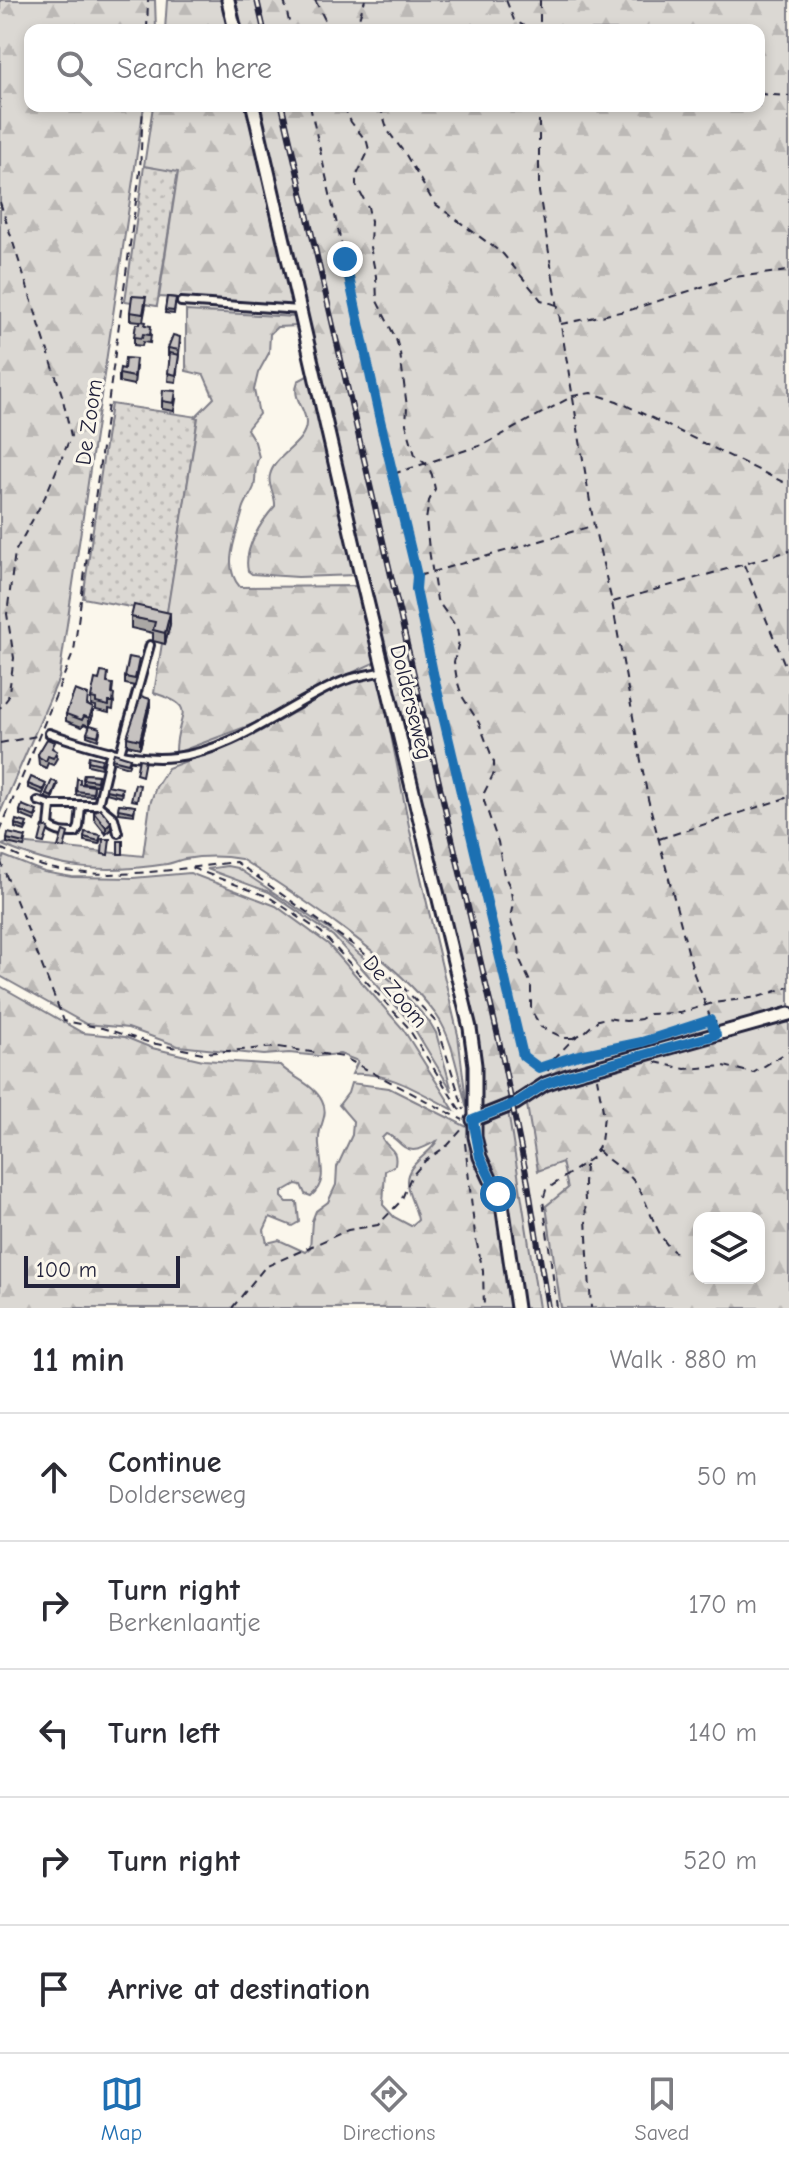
<!DOCTYPE html>
<meta charset="utf-8">
<style>
:root{--surface:#fff;--page:#f2f2f3;--text:#2b2b33;--muted:#7c7c81;--line:#e1e1e2;--accent:#1f6fb2}
body{margin:0;font-family:"Comic Neue",sans-serif;background:var(--page);color:var(--text)}
.controls{position:absolute;right:24px;bottom:24px;display:grid;overflow:hidden;border-radius:16px;box-shadow:0 4px 12px #0003}
.controls button{width:72px;height:72px;display:grid;place-items:center;padding:0;border:0;border-bottom:2px solid var(--line);background:var(--surface);color:var(--text);font:40px sans-serif}
.scale{position:absolute;left:24px;bottom:20px;width:156px;box-sizing:border-box;padding-left:8px;border:4px solid #22223b;border-top:0;font-size:22px;line-height:28px;white-space:nowrap;color:#22223b;-webkit-text-stroke:6px #fbf7ec;paint-order:stroke}
.stop{position:absolute;width:24px;height:24px;margin:-18px;border:6px solid #1f6fb2;border-radius:50%;background:#fff}
.stop.end{background:#1f6fb2;border-color:#fff;box-shadow:0 2px 8px #0008}
.list{margin:0;padding:0;list-style:none}
h2{display:flex;justify-content:space-between;align-items:center;height:104px;margin:0;padding:0 32px;font-size:34px}
h2 small{font-size:26px;font-weight:400;color:var(--muted)}
.list li{display:grid;grid-template-columns:52px 1fr auto;gap:24px;align-items:center;box-sizing:border-box;height:128px;padding:0 32px;border-top:2px solid var(--line)}
.list b{display:block;font-size:30px;white-space:nowrap}
.list p{margin:0;font-size:26px;white-space:nowrap;color:var(--muted)}
.list em{font-size:26px;font-style:normal;color:var(--muted)}
.icon{flex:none;width:44px;height:44px;fill:none;stroke:currentColor;stroke-width:2;stroke-linecap:round;stroke-linejoin:round}
.map{position:relative;flex:none;width:789px;height:1308px;overflow:hidden}
.search{position:absolute;background:var(--surface);box-shadow:0 4px 12px #0003;left:24px;right:24px;top:24px;height:88px;display:flex;align-items:center;gap:20px;box-sizing:border-box;padding:0 28px;border-radius:16px;color:var(--muted);font-size:30px}
.sheet{height:744px;background:var(--surface)}
nav{display:flex;justify-content:space-around;align-items:center;box-sizing:border-box;height:112px;border-top:2px solid var(--line);background:var(--surface);font-size:22px;color:var(--muted)}
nav a{display:grid;justify-items:center;gap:4px}
nav .on{color:var(--accent)}
.map>svg:first-child{display:block}
.built{fill:#ebe7df}
.grass{fill:url(#grass-dots);stroke:#7e7d87;stroke-width:2}
.forest{fill:url(#forest-firs);stroke:#7e7d87;stroke-width:2;fill-rule:evenodd}
.lines{fill:none;stroke-linecap:round;stroke-linejoin:round}
.service-casing{stroke:#22223b;stroke-width:12}
.minor-casing{stroke:#22223b;stroke-width:17}
.path{stroke:#22223b;stroke-width:2;stroke-dasharray:8 6;stroke-linecap:butt}
.service{stroke:#fbf7ec;stroke-width:6}
.minor{stroke:#fbf7ec;stroke-width:11}
.rail-casing{stroke:#22223b;stroke-width:6}
.rail{stroke:#fbf7ec;stroke-width:3;stroke-dasharray:9;stroke-linecap:butt}
.wall{fill:#aaa7a5;stroke:#22223b;stroke-width:2}
.shaded-wall{fill:#8b8886;stroke:#22223b;stroke-width:2}
.building{fill:#c6c2c0;stroke:#22223b;stroke-width:2}
.route{stroke:#1f6fb2;stroke-width:10}
.labels{text-anchor:middle;stroke-width:6;stroke-linejoin:round;paint-order:stroke}
.street-label{font-size:22px;fill:#22223b;stroke:#fbf7ec}
</style>
<div class="map">
<svg width="789" height="1308" viewBox="0 0 789 1308">
<defs>
<pattern id="grass-dots" width="8" height="8" patternUnits="userSpaceOnUse" patternTransform="scale(2)"><rect width="8" height="8" fill="#dbd8d3"/><path d="M2 2h.1M6 6h.1" fill="none" stroke="#bcb9b6" stroke-width="1.8" stroke-linecap="round"/></pattern>
<pattern id="forest-firs" width="22" height="20" patternUnits="userSpaceOnUse" patternTransform="scale(2)"><rect width="22" height="20" fill="#dbd8d3"/><path d="M5 1l3.5 6h-7zM16 11l3.5 6h-7z" fill="#bcb9b6"/></pattern>
</defs>
<rect width="100%" height="100%" fill="#fbf7ec"/>
<filter id="ink" filterUnits="userSpaceOnUse"><feTurbulence type="fractalNoise" baseFrequency=".0125" numOctaves="2"/><feDisplacementMap in="SourceGraphic" scale="16" xChannelSelector="R" yChannelSelector="G"/><feConvolveMatrix kernelMatrix="1 2 1 2 8 2 1 2 1" color-interpolation-filters="sRGB"/></filter>
<g filter="url(#ink)">
<path class="built" d="M527 1105 562 1162 568 1188 546 1206 561 1308H539L508 1110Z"/>
<path class="grass" d="M144 166 178 171 157 306 125 301Z
M111 404 198 417 167 614 83 598Z"/>
<path class="forest" d="M0 0H155L156 30H30V106H144L59 678 0 813Z
M167 0H223L230 30H165Z
M232 0H789V1308H561L546 1206 568 1188 562 1162 538 1171 527 1105 508 1111 539 1308H520L507 1204 483 1156 478 1137 481 1122 478 1107V1065L257 106H759V30H239ZM699 1218H759V1278H699Z
M153 106H248L293 305 159 297 178 172 144 166Z
M186 311 296 317 298 326 277 327 270 334 269 353 258 373 254 390 259 414 247 429 255 442 259 457C253 468 257 476 254 487 251 495 245 502 243 510 237 535 221 566 240 587L358 586 376 662 316 689 256 723 176 753C175 714 202 708 154 693L198 418 195 417 214 398 204 375 186 371Z
M309 375 356 575 298 577 252 574 248 571C243 549 261 522 275 506 276 495 267 486 270 475 275 454 306 444 306 423 306 407 291 399 298 381Z
M379 674 410 831 458 1035 467 1108C459 1081 453 1038 437 1016 396 959 300 897 241 859 224 856 202 856 185 859 179 860 173 863 167 864 103 874 61 870 2 845L9 842 143 856 150 804 156 787 168 768 252 736 344 684Z
M4 856 44 872 72 877 133 878 190 873 276 906 328 944 403 1029 454 1110C422 1094 390 1071 352 1074L358 1061 340 1054 319 1056 289 1053 264 1055 178 1046 128 1028 86 1024 0 976V866Z
M227 866 237 868 333 932 394 983 429 1021 436 1033 452 1091 411 1023 333 936 269 892 207 869Z
M0 986 83 1033 125 1037 152 1048 203 1060 280 1065C292 1078 314 1084 322 1101 329 1115 320 1123 319 1137 317 1159 331 1179 311 1196L305 1194 301 1185 296 1184 282 1192V1197L287 1202H297L299 1222 292 1226 270 1217 264 1230 267 1243 279 1240 305 1252 310 1248 312 1221 316 1211 328 1202 336 1185 337 1167 352 1135 353 1121 339 1105 348 1093 351 1083 389 1088 469 1128 496 1206 512 1308H0ZM386 1134C395 1137 397 1142 404 1147 415 1155 427 1145 437 1141 429 1155 406 1164 407 1182 407 1195 416 1207 418 1220L411 1226 394 1217 383 1205 385 1171 395 1165C398 1148 388 1150 382 1138Z"/>
<g class="lines">
<defs>
<path id="service" d="M181 302 300 310
M49 733C88 746 133 762 175 757 237 750 287 704 343 681 356 676 371 674 384 671
M120 753 150 645
M38 801 51 805H98L111 751
M51 805 49 826C57 833 66 833 76 833L79 827 81 806
M98 805 114 818 118 833"/>
<path id="minor" d="M228 0 235 30
M253 106 362 580 470 1028 475 1065V1137L480 1157 502 1204 517 1308
M473 1120 516 1103 545 1084 570 1075 789 1014"/>
</defs>
<use href="#service" class="service-casing"/>
<use href="#minor" class="minor-casing"/>
<path class="path" d="M284 0 291 30
M315 0 330 30
M506 0 514 20 531 30
M540 0V30
M147 30 148 0
M355 30 365 0
M759 94 789 96
M310 106 417 576 416 589 433 673 523 1056 539 1068 575 1056 642 1042 710 1020 716 1022
M344 106 351 122 367 142 369 150 356 177V185L368 207 371 221 370 247 376 276 377 301 396 339 400 353 407 407 406 424 415 455 428 466 432 475 435 489 429 501 426 520 429 550 437 600 457 628 459 641 454 662 457 680 462 696 479 723 494 762V773L484 793V801L498 842 504 875 510 887 513 903 510 919 519 946 520 960 531 984V1010L541 1027 564 1038H574
M380 106 388 131 406 155 434 203 503 254 541 300 557 305
M539 106V192L594 526 612 602 648 799 694 974 713 1025
M0 202 62 395 71 436 45 497 15 552 7 614 14 658 8 698 0 708
M561 324 630 310 733 277 789 271
M393 474 485 444 573 396 591 393 617 401 789 485
M744 565 789 675
M418 576 592 526
M613 602 789 551
M0 743 37 736
M0 831 74 651 140 172 143 106
M659 839 789 797
M0 848C15 855 30 863 46 867 107 882 174 869 236 862L359 949 401 985 436 1022 464 1110
M0 860 64 1021 102 1028 151 1043 203 1053 278 1047 343 1057 463 1120
M192 868 269 897 321 932 407 1026 463 1115
M655 1062 685 1069 724 1066 753 1073 789 1051
M548 1071 549 1064 574 1038 585 1032 598 1020 606 1018 626 1021 641 1019 649 1014 680 1013 713 1003 758 997 789 987
M465 1143 475 1235 483 1271 484 1308
M598 1150C608 1162 623 1168 633 1180 648 1198 656 1240 675 1252
M585 1165 584 1183 591 1308
M232 1308 265 1267 348 1230 378 1225 401 1201 411 1177 425 1161 448 1145 464 1127
M557 1308 543 1200 546 1190 593 1157 601 1142 604 1116 597 1078"/>
<use href="#service" class="service"/>
<use href="#minor" class="minor"/>
<defs>
<path id="rail" d="M257 0 264 30
M282 106 500 1045 528 1183 548 1308"/>
</defs>
<use href="#rail" class="rail-casing"/>
<use href="#rail" class="rail"/>
</g>
<path class="wall" d="M167 297 176 298 174 314 165 313Z
M146 305 143 321 151 334 150 343 143 342 142 346 134 345V337L141 321 130 320V312Z
M180 344 176 382 168 381 170 356H168V348Z
M136 367 134 385 119 382V374L124 369Z
M176 399 174 411 162 409V401Z
M131 617 170 624 165 644 153 641V633L131 628Z
M139 667 135 686 125 684V677Z
M108 683 114 702 113 710 109 709V713L96 710V706L91 705V698Z
M88 706 93 715 89 726 84 724 82 727 66 721V714Z
M150 706 140 748 127 745V737Z
M100 732 98 740 87 736V733Z
M55 750 57 758 53 765 48 763 46 768 39 765 38 754Z
M112 759 130 761 128 767 112 762Z
M88 761 102 763 101 768 88 765Z
M84 774 98 775 97 785 83 783Z
M77 779 80 784 94 786 93 796 76 795Z
M28 784 46 787 43 794 28 788Z
M57 786 52 800 46 798V794Z
M106 790 122 792 121 797 106 793Z
M119 804 135 806 134 815 118 813Z
M20 811 37 815 35 821 20 815Z
M94 812 111 830 106 834 94 819Z
M15 824 27 827 25 831 15 828Z
M84 837 101 839 99 844 84 841Z
M7 839 26 841 24 847 7 843Z"/>
<path class="shaded-wall" d="M170 613V624L165 644V633Z
M150 699V706L140 748V740Z
M93 708V715L89 726V718Z
M111 822V830L106 834V827Z"/>
<path class="building" d="M132 296 146 297 143 314 130 312Z
M167 297 176 298 174 311 165 310Z
M141 321 146 322 145 325 151 326 150 335 143 334 142 338 134 337 136 324H140Z
M173 335 180 337 179 350 168 348Z
M170 353 179 355 176 375 168 373Z
M125 358 136 359 134 377 119 374 120 368 124 369Z
M163 390 176 391 174 403 162 401Z
M134 605 170 613 165 633 153 630 155 622 131 617Z
M129 657 139 659 135 679 125 677Z
M101 672 108 673 107 683 113 684 112 694 114 695 113 702H109V706L96 703V699L91 698 95 679 99 680Z
M75 690 88 695 87 705 93 708 89 718 84 716 82 720 66 714Z
M141 696 150 699 140 740 127 737Z
M90 725 100 728 98 736 87 733Z
M47 739 55 742 52 748 57 751 53 758 48 756 46 761 39 757 38 754Z
M114 753 130 758 128 763 112 759Z
M89 756 102 759 101 764 88 761Z
M139 759 145 760 142 776 136 774Z
M84 774 98 775 97 781 83 779Z
M31 777 46 784 43 790 28 784Z
M77 779H80V784L94 786 93 793 76 791Z
M52 780 57 783 52 797 46 794Z
M135 784 140 785 137 801 131 800Z
M107 785 122 788 121 793 106 790Z
M119 804 135 806 134 812 118 809Z
M22 805 37 811 35 817 20 811Z
M100 808 111 822 106 827 94 812Z
M16 820 27 823 25 828 15 824Z
M43 826 49 828 44 843 39 842Z
M63 831 68 833 64 848 58 847Z
M85 832 101 835 99 841 84 837Z
M8 833 26 837 24 843 7 839Z
M103 839H110L108 855 102 854Z
M118 841H123V854H118Z"/>
</g>
<g class="lines" filter="url(#ink)">
<path class="route" d="M345 259 380 420 417 576 416 589 433 673 523 1056 539 1068 575 1056 642 1042 710 1020 716 1035 570 1075 545 1084 516 1103 473 1120 480 1157 498 1194"/>
</g>
<g class="labels">
<g class="street-label">
<text transform="translate(88 422) rotate(-82)" y="8">De Zoom</text>
<text transform="translate(412 702) rotate(76)" y="8">Dolderseweg</text>
<text transform="translate(396 991) rotate(50)" y="8">De Zoom</text>
</g>
</g>
</svg>
<div class="controls">
<button><svg class="icon" aria-label="layers" viewBox="0 0 24 24"><path d="M12 4l9 5-9 5-9-5zM3 14l9 5 9-5"/></svg></button>
</div>
<div class="scale">100 m</div>
<div class="stop" style="left:498px;top:1194px"></div>
<div class="stop end" style="left:345px;top:259px"></div>
<div class="search"><svg class="icon" aria-label="search" viewBox="0 0 24 24"><circle cx="10" cy="10" r="6"/><path d="M15 15l6 6"/></svg>Search here</div>
</div>
<section class="sheet">
<h2>11 min<small>Walk · 880 m</small></h2>
<ul class="list">
<li><svg class="icon" aria-label="ahead" viewBox="0 0 24 24"><path d="M12 20V5M6 11l6-6 6 6"/></svg><div><b>Continue</b><p>Dolderseweg</p></div><em>50 m</em></li>
<li><svg class="icon" aria-label="right" viewBox="0 0 24 24"><path d="M7 20v-9h11M14 6l5 5-5 5"/></svg><div><b>Turn right</b><p>Berkenlaantje</p></div><em>170 m</em></li>
<li><svg class="icon" aria-label="left" viewBox="0 0 24 24"><path d="M17 20v-9H6M10 6l-5 5 5 5"/></svg><div><b>Turn left</b></div><em>140 m</em></li>
<li><svg class="icon" aria-label="right" viewBox="0 0 24 24"><path d="M7 20v-9h11M14 6l5 5-5 5"/></svg><div><b>Turn right</b></div><em>520 m</em></li>
<li><svg class="icon" aria-label="arrive" viewBox="0 0 24 24"><path d="M6 21V4h12l-3 4 3 4H6"/></svg><div><b>Arrive at destination</b></div></li>
</ul>
</section>
<nav>
<a class="on"><svg class="icon" aria-label="map" viewBox="0 0 24 24"><path d="M3 6l6-2 6 2 6-2v14l-6 2-6-2-6 2zM9 4v14M15 6v14"/></svg>Map</a>
<a><svg class="icon" aria-label="directions" viewBox="0 0 24 24"><path d="M12 3l9 9-9 9-9-9zM9 14v-3h6M13 9l2 2-2 2"/></svg>Directions</a>
<a><svg class="icon" aria-label="saved" viewBox="0 0 24 24"><path d="M7 4h10v16l-5-4-5 4z"/></svg>Saved</a>
</nav>
